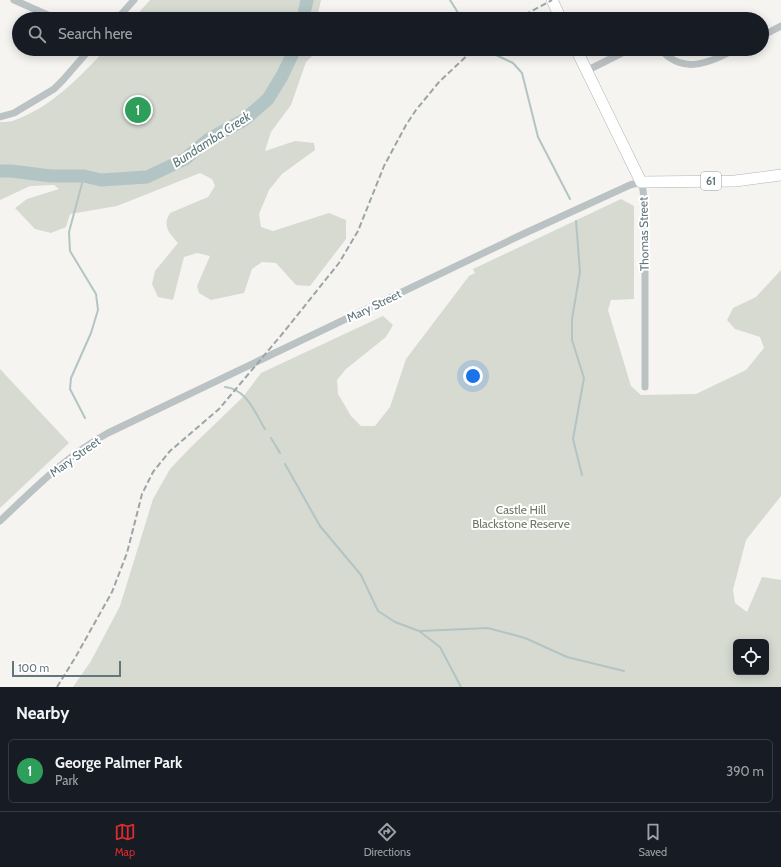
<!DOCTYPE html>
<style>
:root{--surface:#171b24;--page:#242831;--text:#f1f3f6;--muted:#9ea1a6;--line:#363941;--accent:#dd2a2a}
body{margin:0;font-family:Cabin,sans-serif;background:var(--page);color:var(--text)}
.controls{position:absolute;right:12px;bottom:12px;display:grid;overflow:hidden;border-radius:6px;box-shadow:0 2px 10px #0003}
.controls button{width:36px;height:36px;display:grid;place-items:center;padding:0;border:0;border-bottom:1px solid var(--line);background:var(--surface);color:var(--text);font:20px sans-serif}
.scale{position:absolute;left:12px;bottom:10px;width:109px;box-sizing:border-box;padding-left:4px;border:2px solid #61777c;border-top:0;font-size:11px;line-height:14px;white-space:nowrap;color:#61777c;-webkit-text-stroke:3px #fff;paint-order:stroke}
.you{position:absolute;left:473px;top:376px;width:14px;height:14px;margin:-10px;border:3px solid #fff;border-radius:50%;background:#1a73e8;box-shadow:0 0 0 6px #1a73e833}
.badge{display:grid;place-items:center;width:26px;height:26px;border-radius:50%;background:var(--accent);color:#fff;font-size:13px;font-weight:700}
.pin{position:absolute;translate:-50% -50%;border:2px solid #fff;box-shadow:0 1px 4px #0006}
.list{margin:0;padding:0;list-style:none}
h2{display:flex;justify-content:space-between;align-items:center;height:52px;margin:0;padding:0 16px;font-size:17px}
h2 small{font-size:13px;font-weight:400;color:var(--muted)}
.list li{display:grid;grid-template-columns:26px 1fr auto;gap:12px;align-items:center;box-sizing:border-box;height:64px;margin:0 8px 8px;padding:0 8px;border:1px solid var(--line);border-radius:6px}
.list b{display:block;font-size:15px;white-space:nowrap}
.list p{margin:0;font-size:13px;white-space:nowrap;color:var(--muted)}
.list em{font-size:13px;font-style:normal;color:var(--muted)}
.icon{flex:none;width:22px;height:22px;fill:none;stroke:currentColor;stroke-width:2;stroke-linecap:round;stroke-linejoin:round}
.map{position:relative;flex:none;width:781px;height:687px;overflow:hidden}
.search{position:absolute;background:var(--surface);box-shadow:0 2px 10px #0003;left:12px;right:12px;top:12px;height:44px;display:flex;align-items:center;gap:10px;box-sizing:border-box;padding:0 14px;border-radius:22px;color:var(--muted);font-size:15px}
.sheet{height:124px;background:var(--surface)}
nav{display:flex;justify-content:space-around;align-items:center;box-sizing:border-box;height:56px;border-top:1px solid var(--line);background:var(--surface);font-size:11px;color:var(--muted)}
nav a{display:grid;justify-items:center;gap:2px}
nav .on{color:var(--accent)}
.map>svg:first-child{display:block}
.green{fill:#d6dad1;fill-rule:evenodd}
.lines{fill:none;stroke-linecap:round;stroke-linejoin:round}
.stream{stroke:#b3c4c5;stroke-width:2}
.river{stroke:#b3c4c5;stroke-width:13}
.primary-casing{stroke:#afb6b8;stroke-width:12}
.minor{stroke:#bbc2c4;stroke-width:7}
.primary{stroke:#fff;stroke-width:11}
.rail{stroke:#9ba5a8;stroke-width:2;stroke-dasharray:6 3;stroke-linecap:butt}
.labels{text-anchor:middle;stroke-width:4;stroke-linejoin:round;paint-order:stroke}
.shield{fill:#fff;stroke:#90a0a3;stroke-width:1}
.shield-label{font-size:11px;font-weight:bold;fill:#61777c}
.street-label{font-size:12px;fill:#61777c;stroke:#fff}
.park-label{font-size:12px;fill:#6d7964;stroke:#fff}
.water-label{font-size:13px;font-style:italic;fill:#5c7778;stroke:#fff}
</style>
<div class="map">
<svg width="781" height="687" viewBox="0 0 781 687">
<rect width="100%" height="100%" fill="#f5f4f1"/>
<path class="green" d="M150 0H321L318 14 323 18 344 16 348 19H133Z
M106 49H319L306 62 291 105 271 132 265 151 295 141 314 143 315 150 282 174 269 190 259 214 261 227 273 231 329 213 346 220V239L310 286 296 285 276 263 262 262 252 269 244 293 211 300 199 293 197 286 210 256 197 253 184 257 173 300 158 297 152 284 155 271 178 243C169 233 162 226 170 213L208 197 215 186 212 179 200 173 117 206 70 214 66 227 51 233 35 229 15 208 27 199 59 189 54 185 30 186 0 200V122C5 122 11 122 15 120 50 108 81 76 106 49Z
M621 199 634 206V299L611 300 608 310 631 386 641 395 696 394 746 370 764 348 760 337 735 329 727 320 733 308 756 297 781 270V496L746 540 733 590 735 603 747 612 762 577 781 580V687H73L91 661 120 606 153 499 170 469 191 447 243 397 261 373 383 316 393 325 386 337 346 369 337 380 338 394 351 416 361 426H375L390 407 406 359 469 276 475 273 473 269ZM736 642H766V672H736Z
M0 369 69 443 0 508Z"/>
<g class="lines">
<path class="stream" d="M450 0 462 19
M489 49 494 54 513 63 522 73 538 137 570 199
M84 176 69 232 70 251 96 294 98 310 91 333 71 378 70 389 85 418
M576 221 580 272 572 319V340L584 378 573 439 582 475
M225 387C247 389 255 413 265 429
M271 438 280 453
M285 464 320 526 361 575 378 611 395 622 419 631 440 647 461 687
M420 631 488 628 525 638 567 657 624 671"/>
<path class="river" d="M303 19 307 0
M0 171H11L51 176H84L101 180 147 177 185 159 209 139 244 120 268 99 282 76 295 49"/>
<defs>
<path id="primary" d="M552 0 561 19
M576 49 641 182 735 181 781 175"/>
</defs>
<use href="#primary" class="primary-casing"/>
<path class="minor" d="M14 0 57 19
M117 19 134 0
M762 36 781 26
M660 49C684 76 710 62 736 49
M586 71 630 49
M0 117 14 113 54 89 63 80 90 49
M0 521C34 489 66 456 108 433L521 235 630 185 641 182 643 190 645 211V387"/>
<use href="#primary" class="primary"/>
<path class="rail" d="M517 19 552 0
M57 687 75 658 112 592 127 553 142 494 153 472 170 451 219 409 283 333 339 263 358 231 384 166 406 125 416 110 439 82 474 49"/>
</g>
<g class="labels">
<rect class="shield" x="701" y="172" width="20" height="18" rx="3"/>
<g class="shield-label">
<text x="711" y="185">61</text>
</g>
<g class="street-label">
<text transform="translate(644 234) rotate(-91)" y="4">Thomas Street</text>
<text transform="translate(374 306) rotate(-26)" y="4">Mary Street</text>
<text transform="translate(75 457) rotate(-36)" y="4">Mary Street</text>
</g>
<g class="park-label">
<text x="521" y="514">Castle Hill<tspan x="521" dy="14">Blackstone Reserve</tspan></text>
</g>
<g class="water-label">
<text transform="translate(211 139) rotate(-33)" y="5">Bundamba Creek</text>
</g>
</g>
</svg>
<div class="controls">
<button><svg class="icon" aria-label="locate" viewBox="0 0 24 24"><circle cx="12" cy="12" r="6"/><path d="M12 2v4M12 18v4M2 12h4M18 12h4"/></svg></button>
</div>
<div class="scale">100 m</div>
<div class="you"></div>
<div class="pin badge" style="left:138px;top:110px;background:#2e9e5b">1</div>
<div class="search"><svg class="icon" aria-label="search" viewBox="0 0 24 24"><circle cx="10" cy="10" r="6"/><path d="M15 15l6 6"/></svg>Search here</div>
</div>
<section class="sheet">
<h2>Nearby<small></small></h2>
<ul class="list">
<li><span class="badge" style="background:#2e9e5b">1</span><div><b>George Palmer Park</b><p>Park</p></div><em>390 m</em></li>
</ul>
</section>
<nav>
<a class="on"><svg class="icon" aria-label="map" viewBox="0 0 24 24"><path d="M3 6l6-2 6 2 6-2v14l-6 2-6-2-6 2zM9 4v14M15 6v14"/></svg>Map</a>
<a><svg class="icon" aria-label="directions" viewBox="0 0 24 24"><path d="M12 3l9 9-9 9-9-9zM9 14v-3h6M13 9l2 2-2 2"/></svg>Directions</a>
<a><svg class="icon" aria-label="saved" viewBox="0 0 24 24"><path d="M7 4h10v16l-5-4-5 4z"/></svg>Saved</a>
</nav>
